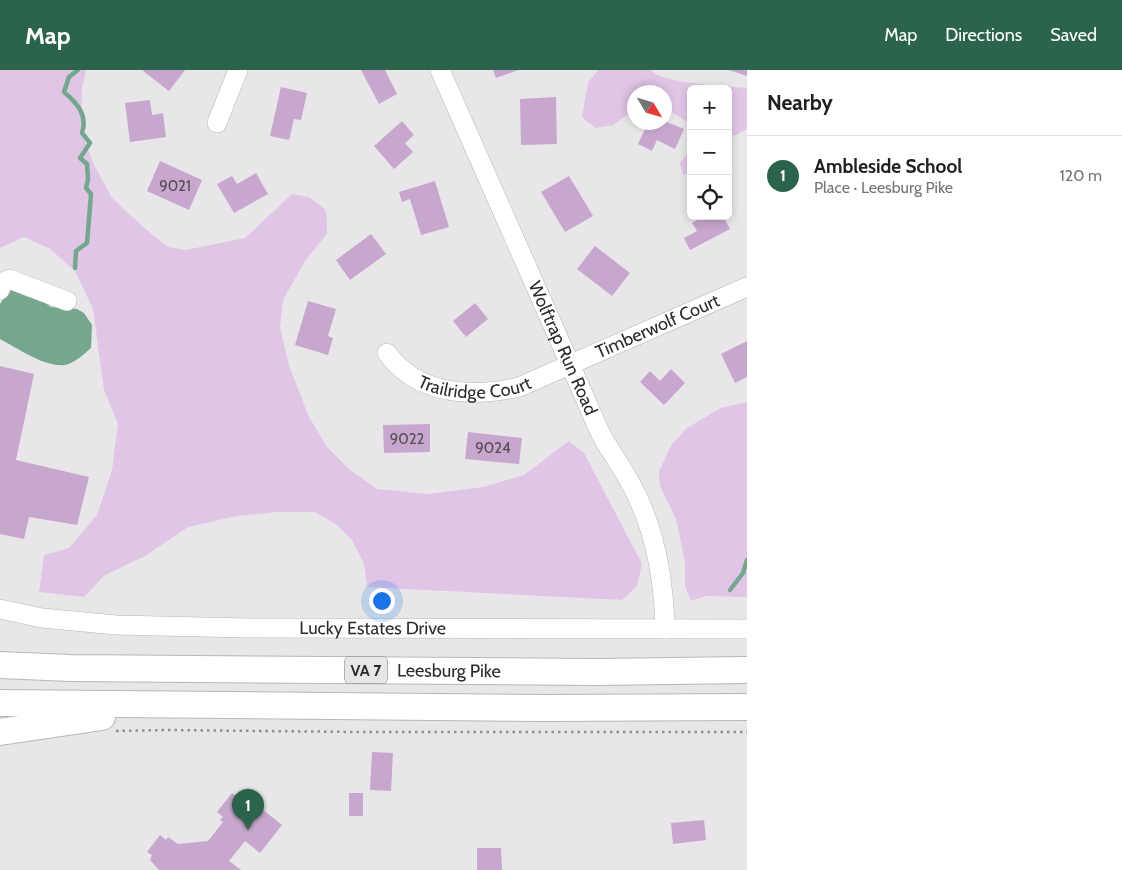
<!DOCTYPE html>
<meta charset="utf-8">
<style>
:root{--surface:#fff;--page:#f2f2f2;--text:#202124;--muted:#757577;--line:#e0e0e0;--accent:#2b634b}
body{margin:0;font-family:Cabin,sans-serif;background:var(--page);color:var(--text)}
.controls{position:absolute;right:15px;top:15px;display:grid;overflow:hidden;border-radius:8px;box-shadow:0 2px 8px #0003}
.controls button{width:45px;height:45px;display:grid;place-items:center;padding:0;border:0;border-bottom:1px solid var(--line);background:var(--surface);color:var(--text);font:25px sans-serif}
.compass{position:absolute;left:627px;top:15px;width:45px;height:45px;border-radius:50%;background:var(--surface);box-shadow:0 2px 8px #0003;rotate:128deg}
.you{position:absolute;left:381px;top:530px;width:18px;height:18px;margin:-12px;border:4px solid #fff;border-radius:50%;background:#1a73e8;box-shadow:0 0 0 8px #1a73e833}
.badge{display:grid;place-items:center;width:32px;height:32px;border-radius:50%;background:var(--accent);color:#fff;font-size:16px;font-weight:700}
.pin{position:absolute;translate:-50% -41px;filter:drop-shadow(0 1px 2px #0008)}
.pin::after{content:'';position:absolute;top:26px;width:18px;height:15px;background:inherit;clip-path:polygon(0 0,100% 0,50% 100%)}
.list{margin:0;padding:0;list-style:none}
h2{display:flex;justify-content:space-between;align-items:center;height:65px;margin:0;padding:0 20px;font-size:21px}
h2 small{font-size:16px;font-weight:400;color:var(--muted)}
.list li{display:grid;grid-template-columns:32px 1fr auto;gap:15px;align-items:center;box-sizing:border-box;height:80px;padding:0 20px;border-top:1px solid var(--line)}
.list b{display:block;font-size:19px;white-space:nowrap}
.list p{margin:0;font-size:16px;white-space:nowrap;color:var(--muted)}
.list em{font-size:16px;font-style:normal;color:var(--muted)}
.icon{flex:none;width:28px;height:28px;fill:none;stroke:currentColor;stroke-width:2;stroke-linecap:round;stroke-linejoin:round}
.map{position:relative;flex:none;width:747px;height:800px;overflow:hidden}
header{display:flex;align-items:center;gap:30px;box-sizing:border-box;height:70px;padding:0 25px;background:var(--accent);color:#fff}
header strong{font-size:24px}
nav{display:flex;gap:28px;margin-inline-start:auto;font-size:18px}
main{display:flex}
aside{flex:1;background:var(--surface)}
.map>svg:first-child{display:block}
.green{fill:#e1c5e7}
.water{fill:#75a78f}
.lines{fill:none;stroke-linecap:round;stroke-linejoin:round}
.stream{stroke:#75a78f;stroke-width:4.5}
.building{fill:#c7a7cd}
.minor-casing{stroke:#b9b6b9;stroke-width:20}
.highway-casing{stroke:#b9b6b9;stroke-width:28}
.path{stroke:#8f8e90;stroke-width:2.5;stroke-dasharray:2.5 4;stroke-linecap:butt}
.minor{stroke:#fff;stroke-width:19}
.highway{stroke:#fff;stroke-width:26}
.labels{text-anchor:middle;stroke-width:4;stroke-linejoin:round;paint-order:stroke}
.number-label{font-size:15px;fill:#544b55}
.shield{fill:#e8e6e9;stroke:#656465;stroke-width:1}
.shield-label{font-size:16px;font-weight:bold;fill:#2d2c2d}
.street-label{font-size:18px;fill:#2d2c2d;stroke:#e8e6e9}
</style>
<header>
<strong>Map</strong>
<nav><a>Map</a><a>Directions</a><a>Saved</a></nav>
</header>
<main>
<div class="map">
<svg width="747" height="800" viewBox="0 0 747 800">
<rect width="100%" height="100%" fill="#e8e6e9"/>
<path class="green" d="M0 0H86L82 18 81 60 93 93 112 128 142 156 168 177 186 180 245 168 292 124 309 127 325 139 327 150V164L305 191 283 230 280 257 289 296 309 347 327 377 350 400 377 419 428 424 483 417 524 405 569 371 584 383 642 494 637 516 622 530 367 517 364 494 352 470 337 455 315 442H277L237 446 188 457 145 486 105 505 84 527 39 522 44 485 69 478 97 445 112 400 118 354 104 320 93 239 75 201 50 179 24 167 0 178Z
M598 0H650C664 14 725 16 747 18V59L728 69V19H691V54L671 42 665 41 664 22H634V43L627 45 613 55 595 58 582 47 588 13Z
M691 79V102L683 105 680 93Z
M747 332V527L706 526 691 531 685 516V492L676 449 660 416 659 401 672 374 687 358 721 338Z"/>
<path class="water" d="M9 220H28L51 237 77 239 84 243 92 255 91 278C84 284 75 293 65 295 46 298 17 278 0 269V234Z"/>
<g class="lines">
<path class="stream" d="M75 198 76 181 87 173 91 124 86 118 88 109 87 94 80 88 90 73 82 63C88 45 77 33 64 22L69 7 78 0
M730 520 743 503 747 490"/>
</g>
<path class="building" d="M144 0H185L169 21 143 1Z
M361 0H385L397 24 379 34Z
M493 0H518L496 8Z
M729 0H747V6Z
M281 17 307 23 301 50 294 49 289 70 270 66Z
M556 27 557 74 521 75 520 29Z
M150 30 152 45 163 43 166 67 130 72 125 33Z
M402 51 414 65 405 73 413 82 394 99 374 76Z
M664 51 684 59 675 79 657 70 652 81 638 74 648 52H664Z
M160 91 202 110 189 140 147 121Z
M256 103 268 124 234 143 217 114 232 106 237 114Z
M569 106 593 146 565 162 541 122Z
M435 111 449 157 421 165 410 129 402 132 399 122Z
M705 146H723L730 159 690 180 684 168 697 161 692 153Z
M371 164 386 184 350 210 336 190Z
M595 176 630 203 612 226 577 199Z
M308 231 336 239 328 266 333 268 328 285 295 275Z
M475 233 488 249 466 267 453 251Z
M747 271V307L735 313 721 284Z
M0 296 34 304 16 390 89 407 77 455 29 447 24 469 0 464Z
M671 299 685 313 664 335 640 312 650 301 660 311Z
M430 354V382L384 383 383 355Z
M468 362 522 368 519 394 465 389Z
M372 682 393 683 391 721 370 720Z
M232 723 238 727 242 723 282 755 260 783 245 771 229 791 241 800H159L150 790 152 785 147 782 160 765 166 770 168 767 178 774 208 771 223 752 220 750 223 747 217 742Z
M349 723H363V746H349Z
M704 750 706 770 673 774 671 753Z
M477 778H501L502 800H477Z"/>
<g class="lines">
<defs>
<g id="minor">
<path id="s1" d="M440 0 588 335C593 347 598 359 604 370 615 388 628 406 637 426 657 468 664 513 665 559"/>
<path d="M217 53 238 0"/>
<path d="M0 220 3 212 9 209 67 231"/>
<path id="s2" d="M387 283C417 325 472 328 519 317L747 217"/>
<path id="s3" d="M0 539 42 548 116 555 247 558 747 559"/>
</g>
<g id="highway">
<path id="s4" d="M0 595 70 598 596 602 747 600"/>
<path d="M0 633 547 638 747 637"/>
<path d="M0 662 102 647"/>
</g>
</defs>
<use href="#minor" class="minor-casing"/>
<use href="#highway" class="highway-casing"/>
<path class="path" d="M116 661 165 660 357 662H747"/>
<use href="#minor" class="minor"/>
<use href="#highway" class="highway"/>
</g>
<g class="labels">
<g class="number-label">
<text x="175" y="121">9021</text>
<text x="407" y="374">9022</text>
<text x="493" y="383">9024</text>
</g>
<rect class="shield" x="345" y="586.5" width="42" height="27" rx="4"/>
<g class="shield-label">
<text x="366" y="606">VA 7</text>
</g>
<g class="street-label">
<text dy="6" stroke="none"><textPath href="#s2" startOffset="296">Timberwolf Court</textPath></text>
<text dy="6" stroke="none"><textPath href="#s1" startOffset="304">Wolftrap Run Road</textPath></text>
<text dy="6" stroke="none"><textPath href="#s2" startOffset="100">Trailridge Court</textPath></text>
<text dy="6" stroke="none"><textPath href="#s3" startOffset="374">Lucky Estates Drive</textPath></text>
<text dy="6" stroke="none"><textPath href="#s4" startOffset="449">Leesburg Pike</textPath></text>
</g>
</g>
</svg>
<div class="controls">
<button>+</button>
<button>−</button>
<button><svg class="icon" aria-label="locate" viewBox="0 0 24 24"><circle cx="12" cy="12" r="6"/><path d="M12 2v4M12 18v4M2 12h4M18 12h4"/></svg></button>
</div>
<svg class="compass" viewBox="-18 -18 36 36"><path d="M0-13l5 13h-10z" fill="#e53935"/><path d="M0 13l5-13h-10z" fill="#757577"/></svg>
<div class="you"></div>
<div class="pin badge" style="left:248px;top:760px">1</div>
</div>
<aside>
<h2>Nearby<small></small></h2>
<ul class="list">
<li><span class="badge">1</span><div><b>Ambleside School</b><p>Place · Leesburg Pike</p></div><em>120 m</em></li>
</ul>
</aside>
</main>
